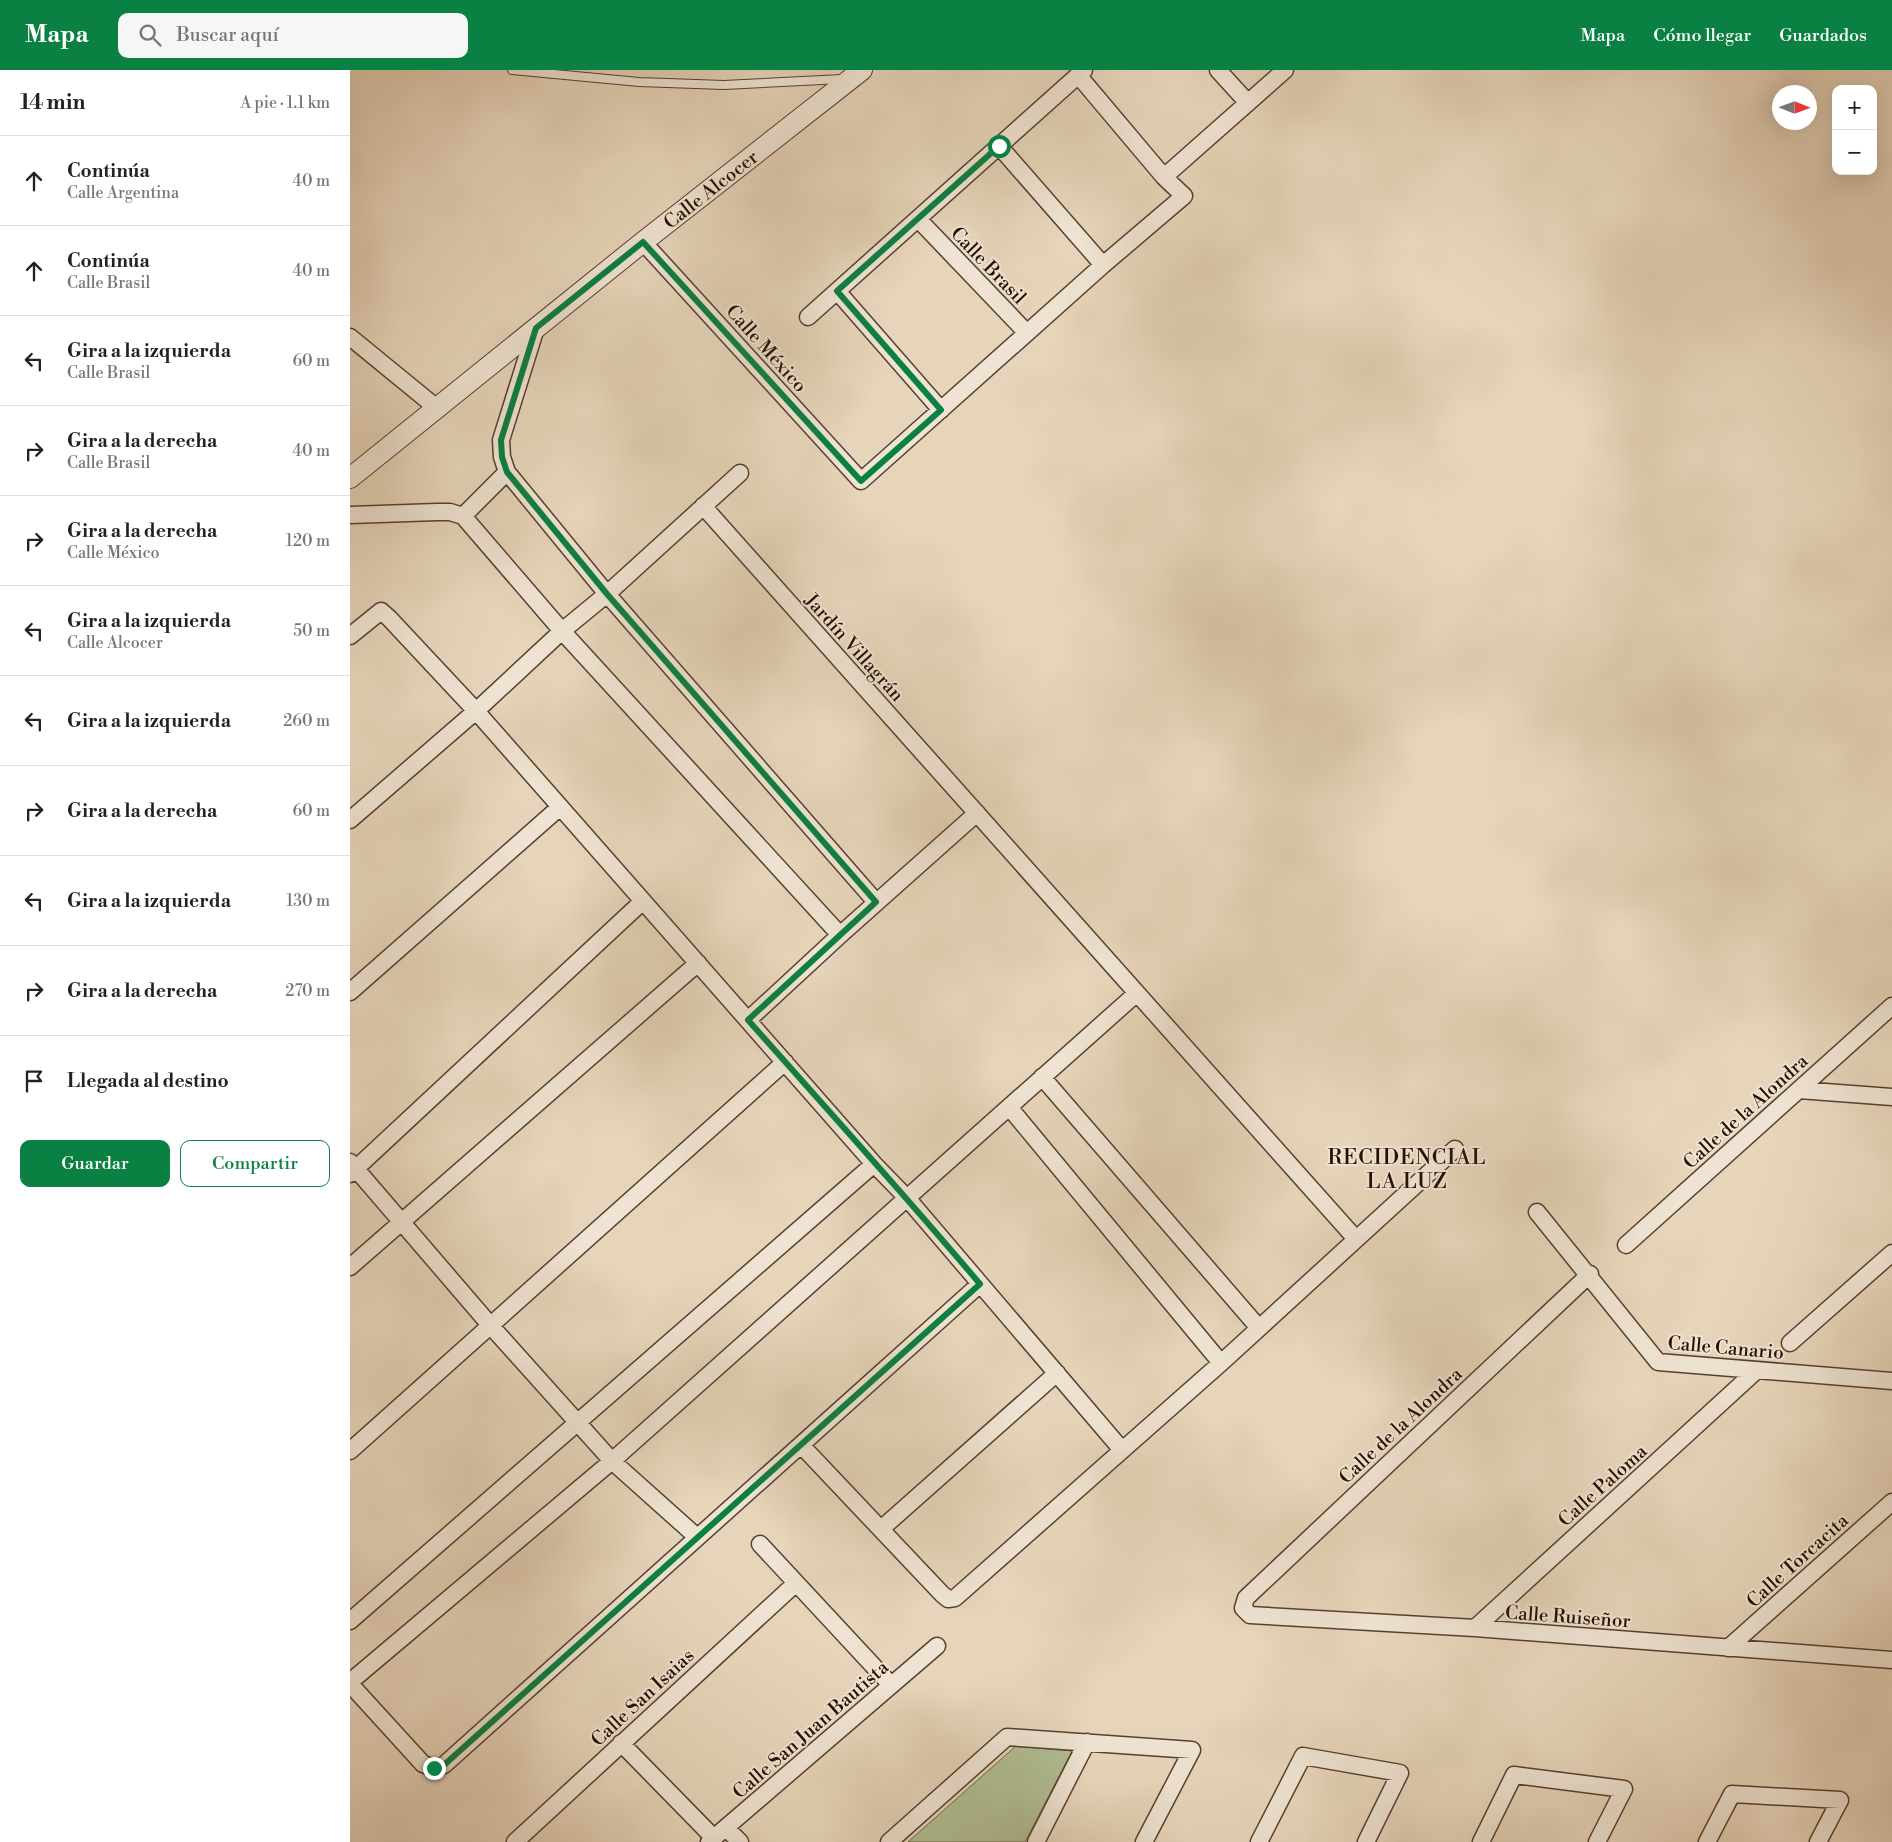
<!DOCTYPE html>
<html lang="es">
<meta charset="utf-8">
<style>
:root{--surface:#fff;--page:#f6f6f6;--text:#222;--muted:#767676;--line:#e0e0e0;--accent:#0b8043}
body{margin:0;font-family:"Libre Bodoni",serif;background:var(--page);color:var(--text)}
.controls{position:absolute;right:15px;top:15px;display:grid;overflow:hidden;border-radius:10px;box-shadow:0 5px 20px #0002}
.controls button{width:45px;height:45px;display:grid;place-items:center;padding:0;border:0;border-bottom:1px solid var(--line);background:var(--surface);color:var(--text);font:25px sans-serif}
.compass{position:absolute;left:1422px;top:15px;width:45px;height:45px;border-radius:50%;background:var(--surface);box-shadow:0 5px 20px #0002;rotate:91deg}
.stop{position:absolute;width:15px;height:15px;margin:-11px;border:4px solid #0b8043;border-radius:50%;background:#fff}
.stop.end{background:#0b8043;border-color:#fff;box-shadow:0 1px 5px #0008}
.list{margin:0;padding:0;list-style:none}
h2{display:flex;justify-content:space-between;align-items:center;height:65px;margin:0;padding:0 20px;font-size:21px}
h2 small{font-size:16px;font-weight:400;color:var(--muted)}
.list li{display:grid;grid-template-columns:32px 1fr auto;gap:15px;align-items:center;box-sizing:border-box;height:90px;padding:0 20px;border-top:1px solid var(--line)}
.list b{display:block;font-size:19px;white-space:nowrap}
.list p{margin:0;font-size:16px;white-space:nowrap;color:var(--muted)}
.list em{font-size:16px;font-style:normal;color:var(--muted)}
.actions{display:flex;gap:10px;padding:15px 20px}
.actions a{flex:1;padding:11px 0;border:1px solid var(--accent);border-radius:10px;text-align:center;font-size:18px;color:var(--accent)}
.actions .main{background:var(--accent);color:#fff}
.icon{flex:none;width:28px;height:28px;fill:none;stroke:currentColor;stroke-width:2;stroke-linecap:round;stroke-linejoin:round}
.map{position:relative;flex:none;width:1542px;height:1772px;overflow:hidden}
header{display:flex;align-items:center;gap:30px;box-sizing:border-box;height:70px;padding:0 25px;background:var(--accent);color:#fff}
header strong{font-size:24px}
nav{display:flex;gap:28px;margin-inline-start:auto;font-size:18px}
.search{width:350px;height:45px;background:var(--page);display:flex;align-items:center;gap:12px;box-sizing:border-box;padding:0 18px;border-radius:10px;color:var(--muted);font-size:19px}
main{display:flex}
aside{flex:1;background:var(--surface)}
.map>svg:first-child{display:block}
.green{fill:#b1be93;stroke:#6c664a}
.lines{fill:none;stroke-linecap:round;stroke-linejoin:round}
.service-casing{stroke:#574030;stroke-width:10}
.minor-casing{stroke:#574030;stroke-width:19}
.tertiary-casing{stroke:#574030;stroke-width:22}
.service{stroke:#efe4d3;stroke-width:8}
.minor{stroke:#efe4d3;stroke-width:16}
.tertiary{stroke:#efe4d3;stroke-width:20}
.route{stroke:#0b8043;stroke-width:6}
.labels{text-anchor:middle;stroke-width:4;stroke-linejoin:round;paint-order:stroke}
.street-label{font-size:19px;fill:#270f02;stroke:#efe4d3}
.quarter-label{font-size:21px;letter-spacing:1px;fill:#270f02;stroke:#efe4d3}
</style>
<header>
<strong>Mapa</strong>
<div class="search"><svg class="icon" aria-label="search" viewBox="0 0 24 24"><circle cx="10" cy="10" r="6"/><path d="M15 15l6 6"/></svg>Buscar aquí</div>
<nav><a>Mapa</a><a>Cómo llegar</a><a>Guardados</a></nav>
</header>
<main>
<aside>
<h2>14 min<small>A pie · 1.1 km</small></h2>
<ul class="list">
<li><svg class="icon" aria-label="ahead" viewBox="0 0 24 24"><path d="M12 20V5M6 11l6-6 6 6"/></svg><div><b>Continúa</b><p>Calle Argentina</p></div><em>40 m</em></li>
<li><svg class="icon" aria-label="ahead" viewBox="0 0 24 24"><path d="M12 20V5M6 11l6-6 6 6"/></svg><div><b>Continúa</b><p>Calle Brasil</p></div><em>40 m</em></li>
<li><svg class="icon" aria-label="left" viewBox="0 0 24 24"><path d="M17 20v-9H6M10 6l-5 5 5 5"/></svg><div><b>Gira a la izquierda</b><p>Calle Brasil</p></div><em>60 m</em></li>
<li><svg class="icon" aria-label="right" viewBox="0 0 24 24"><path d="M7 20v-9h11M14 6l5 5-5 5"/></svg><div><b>Gira a la derecha</b><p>Calle Brasil</p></div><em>40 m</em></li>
<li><svg class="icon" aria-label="right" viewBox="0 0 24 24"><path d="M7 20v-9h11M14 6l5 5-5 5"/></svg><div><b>Gira a la derecha</b><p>Calle México</p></div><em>120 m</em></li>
<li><svg class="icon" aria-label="left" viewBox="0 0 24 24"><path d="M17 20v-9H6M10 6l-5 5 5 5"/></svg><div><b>Gira a la izquierda</b><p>Calle Alcocer</p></div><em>50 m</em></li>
<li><svg class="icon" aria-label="left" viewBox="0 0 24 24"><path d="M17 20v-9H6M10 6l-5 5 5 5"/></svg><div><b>Gira a la izquierda</b></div><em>260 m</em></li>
<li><svg class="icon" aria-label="right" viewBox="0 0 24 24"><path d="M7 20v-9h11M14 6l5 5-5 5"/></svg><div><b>Gira a la derecha</b></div><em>60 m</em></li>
<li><svg class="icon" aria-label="left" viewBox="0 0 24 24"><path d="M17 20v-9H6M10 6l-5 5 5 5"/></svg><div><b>Gira a la izquierda</b></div><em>130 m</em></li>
<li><svg class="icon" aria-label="right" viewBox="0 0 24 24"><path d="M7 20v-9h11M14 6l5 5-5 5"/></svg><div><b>Gira a la derecha</b></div><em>270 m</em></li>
<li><svg class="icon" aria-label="arrive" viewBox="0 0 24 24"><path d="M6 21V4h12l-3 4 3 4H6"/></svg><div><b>Llegada al destino</b></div></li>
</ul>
<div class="actions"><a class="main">Guardar</a><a>Compartir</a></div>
</aside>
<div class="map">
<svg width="1542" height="1772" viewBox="0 0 1542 1772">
<rect width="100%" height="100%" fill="#e7d5bb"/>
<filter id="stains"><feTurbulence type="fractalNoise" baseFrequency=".004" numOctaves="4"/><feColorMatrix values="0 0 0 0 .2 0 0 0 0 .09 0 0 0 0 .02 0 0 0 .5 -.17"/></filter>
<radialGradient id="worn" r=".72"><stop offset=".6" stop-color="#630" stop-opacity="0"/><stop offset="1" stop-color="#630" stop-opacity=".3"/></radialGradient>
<path class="green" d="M666 1676 722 1681 675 1772H558Z"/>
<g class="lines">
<defs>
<path id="service" d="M162 0 289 12 374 15 493 9"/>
<path id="minor" d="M868 0 898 33
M649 76 753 195
M814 107 935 0
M568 149 677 263
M293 172 511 411 753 195 834 126 814 107 728 5
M487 221 591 340
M458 247 734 0
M186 258 151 370 152 387 157 402 257 524 526 832
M0 267 88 339
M353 436 1006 1169
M0 445 87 442H100L113 446 212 561 490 865
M113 446 157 402
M0 566 31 541 39 548 126 641 524 1094 557 1128 772 1380
M0 750 126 641 212 561 257 524 390 403
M0 922 210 737
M398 950 490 865 627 743
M692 1007 909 1258
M1449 1020 1542 1027
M659 1037 871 1293
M0 1092 140 1255 262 1391 347 1467
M0 1104 293 831
M1187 1142 1308 1292 1542 1311
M1276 1175 1542 936
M0 1197 348 893
M1240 1204 896 1528 893 1538 900 1545 1125 1558 1542 1590
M1440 1273 1542 1183
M451 1375 592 1524 598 1529 605 1528 871 1293 1105 1079
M0 1381 435 992
M531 1459 707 1303
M410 1474 541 1615
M0 1551 524 1094
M1125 1558 1407 1300
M1378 1578 1542 1432
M0 1612 262 1391 787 923
M0 1614 73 1694 84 1698 94 1695 630 1214
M271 1673 364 1768
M376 1758 390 1772
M165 1772 446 1513
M359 1772 587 1576
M539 1772 657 1667 842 1680 794 1772
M686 1772 737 1672
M909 1772 953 1686 1050 1703 1016 1772
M1131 1772 1164 1705 1274 1719 1247 1772
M1357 1772 1382 1724 1490 1730 1468 1772"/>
<g id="tertiary">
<path id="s1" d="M0 408 293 172 512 0"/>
</g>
</defs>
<use href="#service" class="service-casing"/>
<use href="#minor" class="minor-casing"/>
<use href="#tertiary" class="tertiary-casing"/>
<use href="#service" class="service"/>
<use href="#minor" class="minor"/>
<use href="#tertiary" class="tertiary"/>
</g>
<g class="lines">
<path class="route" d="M84 1698 94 1695 630 1214C555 1125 476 1038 398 950L526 832 257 524 157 402 152 387 151 370 186 258 293 172 511 411 591 340 487 221 649 76"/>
</g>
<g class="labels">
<g class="street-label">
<text dy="7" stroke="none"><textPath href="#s1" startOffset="462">Calle Alcocer</textPath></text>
<text transform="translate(639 195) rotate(46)" y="7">Calle Brasil</text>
<text transform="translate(417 278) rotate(48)" y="7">Calle México</text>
<text transform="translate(505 577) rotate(48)" y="7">Jardín Villagrán</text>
<text transform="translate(1395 1041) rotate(-42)" y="7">Calle de la Alondra</text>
<text transform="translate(1376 1277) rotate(5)" y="7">Calle Canario</text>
<text transform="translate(1050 1355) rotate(-43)" y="7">Calle de la Alondra</text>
<text transform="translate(1252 1415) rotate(-42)" y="7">Calle Paloma</text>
<text transform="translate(1447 1490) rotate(-42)" y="7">Calle Torcacita</text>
<text transform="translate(1218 1546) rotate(4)" y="7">Calle Ruiseñor</text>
<text transform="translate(292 1627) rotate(-43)" y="7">Calle San Isaias</text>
<text transform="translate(460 1659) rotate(-41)" y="7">Calle San Juan Bautista</text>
</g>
<g class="quarter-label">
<text x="1057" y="1094">RECIDENCIAL<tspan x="1057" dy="24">LA LUZ</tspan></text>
</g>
</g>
<rect width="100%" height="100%" filter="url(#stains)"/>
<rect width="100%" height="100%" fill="url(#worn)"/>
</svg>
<div class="controls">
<button>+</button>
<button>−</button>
</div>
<svg class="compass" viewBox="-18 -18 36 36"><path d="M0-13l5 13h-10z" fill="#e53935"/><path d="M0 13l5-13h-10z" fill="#767676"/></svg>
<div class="stop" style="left:649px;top:76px"></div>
<div class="stop end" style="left:84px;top:1698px"></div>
</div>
</main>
